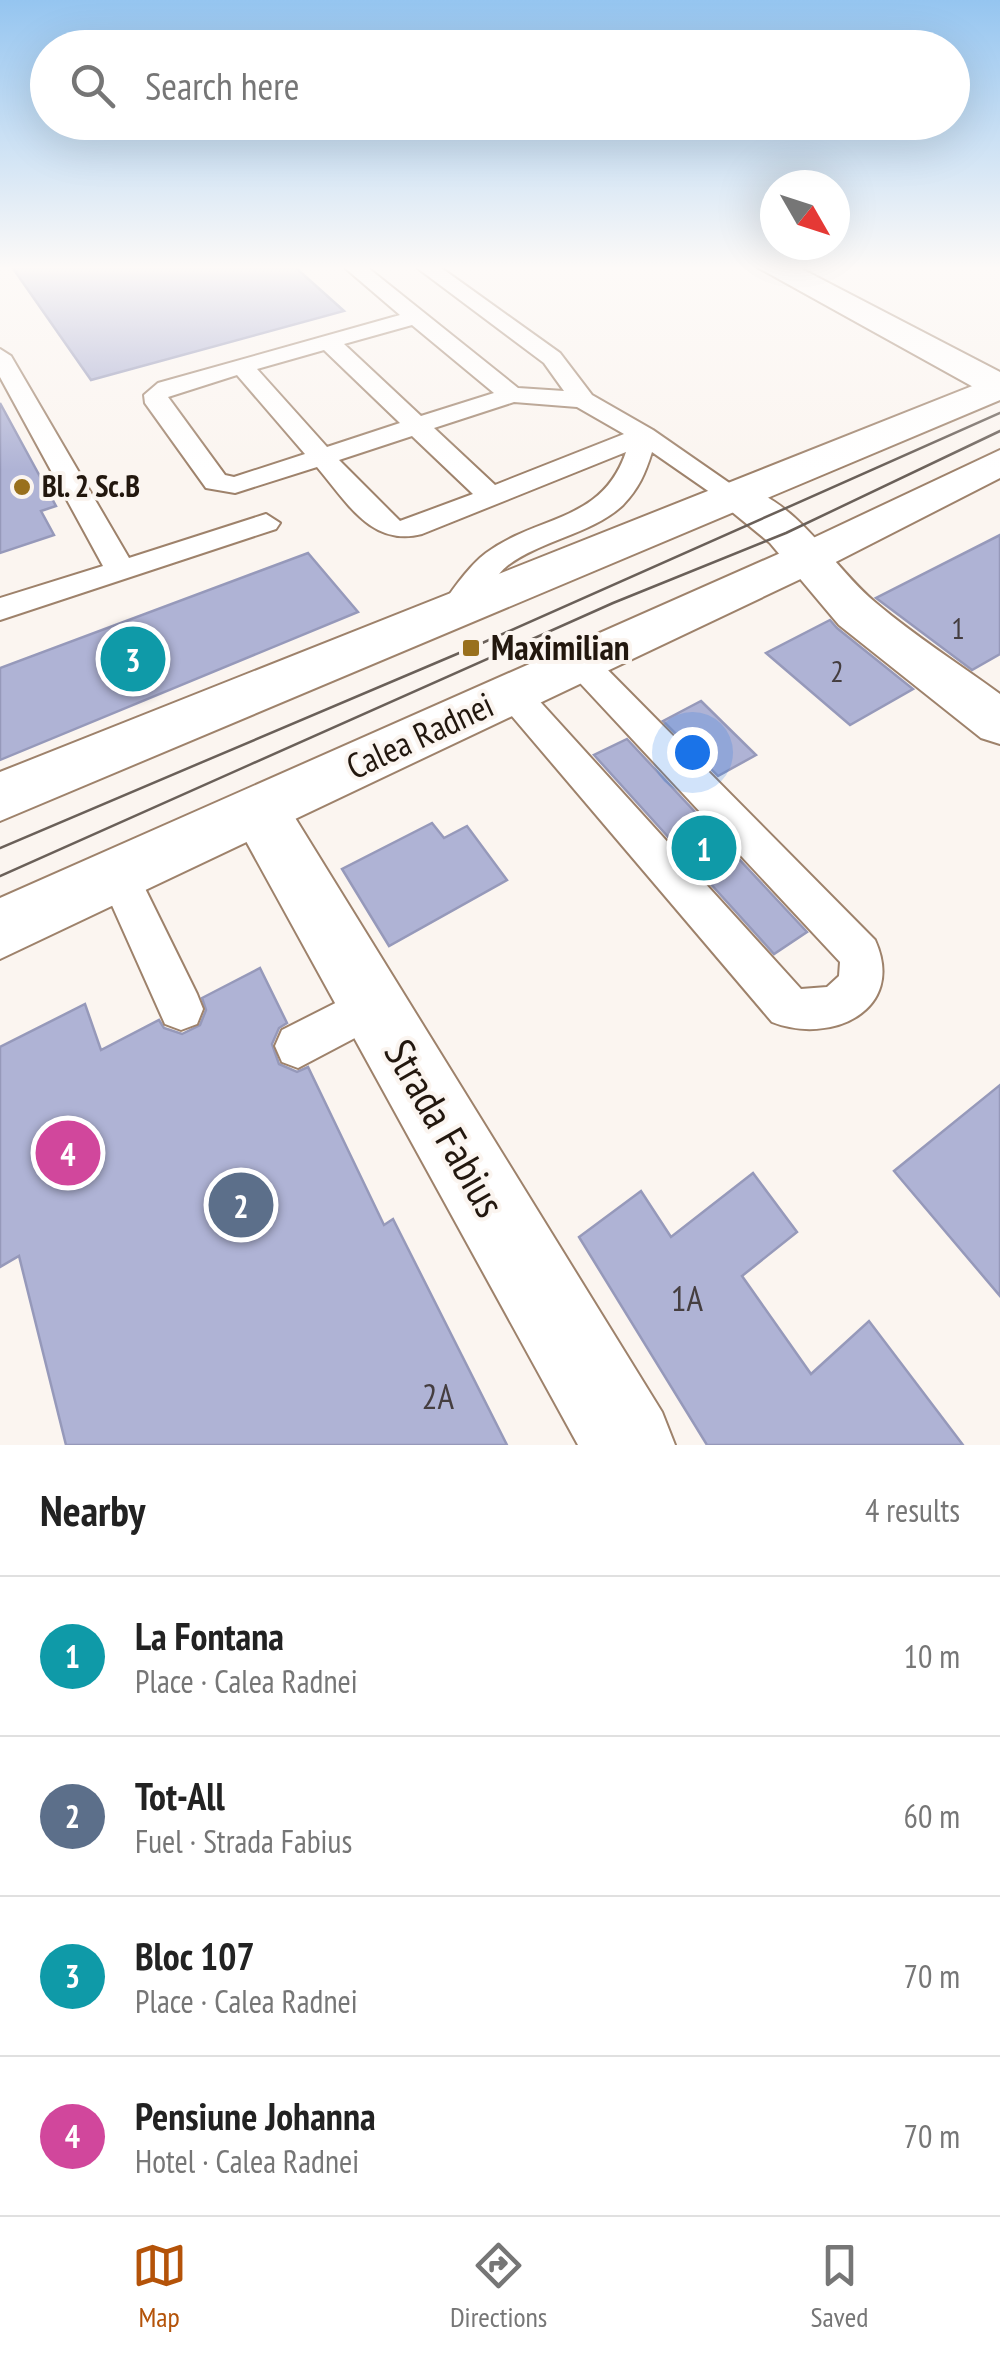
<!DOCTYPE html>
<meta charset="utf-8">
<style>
:root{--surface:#fff;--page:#f2f2f2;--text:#222;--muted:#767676;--line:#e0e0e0;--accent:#b45309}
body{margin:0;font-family:"PT Sans Narrow",sans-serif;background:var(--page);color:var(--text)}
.compass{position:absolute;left:760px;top:170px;width:90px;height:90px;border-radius:50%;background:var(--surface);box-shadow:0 10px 40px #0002;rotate:129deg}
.you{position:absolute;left:692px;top:752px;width:35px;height:35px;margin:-25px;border:8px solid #fff;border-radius:50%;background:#1a73e8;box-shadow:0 0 0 15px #1a73e833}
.badge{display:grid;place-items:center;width:65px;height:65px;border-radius:50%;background:var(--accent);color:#fff;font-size:32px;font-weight:700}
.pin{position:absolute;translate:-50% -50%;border:5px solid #fff;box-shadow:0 2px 10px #0006}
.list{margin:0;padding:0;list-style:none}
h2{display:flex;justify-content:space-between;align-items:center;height:130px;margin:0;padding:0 40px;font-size:42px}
h2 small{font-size:32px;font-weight:400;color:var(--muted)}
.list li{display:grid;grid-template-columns:65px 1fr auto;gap:30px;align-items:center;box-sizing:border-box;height:160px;padding:0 40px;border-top:2px solid var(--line)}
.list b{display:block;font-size:38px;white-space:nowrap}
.list p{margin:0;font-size:32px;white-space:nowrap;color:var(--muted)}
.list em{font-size:32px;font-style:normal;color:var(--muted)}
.icon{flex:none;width:55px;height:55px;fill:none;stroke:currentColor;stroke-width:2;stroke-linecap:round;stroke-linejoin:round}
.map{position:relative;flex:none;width:1000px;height:1445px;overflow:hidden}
.search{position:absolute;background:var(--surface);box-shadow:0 10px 40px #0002;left:30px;right:30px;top:30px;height:110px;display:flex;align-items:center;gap:25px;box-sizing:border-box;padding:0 35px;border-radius:55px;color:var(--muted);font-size:38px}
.sheet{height:770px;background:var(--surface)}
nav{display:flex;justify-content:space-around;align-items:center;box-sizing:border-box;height:140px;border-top:2px solid var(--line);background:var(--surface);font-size:28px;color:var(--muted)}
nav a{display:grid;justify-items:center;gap:5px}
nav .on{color:var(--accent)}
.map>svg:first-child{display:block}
.building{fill:#afb3d5;stroke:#9699ba;stroke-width:2.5}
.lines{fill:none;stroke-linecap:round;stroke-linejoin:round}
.service-casing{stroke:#9e826b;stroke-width:4}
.minor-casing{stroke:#9e826b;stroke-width:4}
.primary-casing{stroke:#9e826b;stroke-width:4}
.service{fill:#fff;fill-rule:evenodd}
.minor{fill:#fff;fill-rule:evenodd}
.primary{fill:#fff;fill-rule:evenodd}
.tram{stroke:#6a6059;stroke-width:2.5}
.poi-dot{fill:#99701d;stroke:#fbf5f0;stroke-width:4}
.labels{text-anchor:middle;stroke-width:8;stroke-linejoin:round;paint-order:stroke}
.far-poi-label{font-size:30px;font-weight:bold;fill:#22170e;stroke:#fbf5f0;text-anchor:start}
.number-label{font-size:30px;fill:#453e40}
.poi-label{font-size:35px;font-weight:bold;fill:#22170e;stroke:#fbf5f0;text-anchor:start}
.street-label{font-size:35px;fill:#22170e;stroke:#fbf5f0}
.near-number-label{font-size:35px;fill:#453e40}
.near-street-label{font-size:42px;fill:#22170e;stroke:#fbf5f0}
</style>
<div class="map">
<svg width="1000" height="1445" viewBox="0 0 1000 1445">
<rect width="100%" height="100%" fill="#fbf5f0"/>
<path class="building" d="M12 267H295L344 311 91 380Z
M0 403 56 506 41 511 54 535 0 553Z
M1000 535V654L972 670 876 598Z
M308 553 358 612 0 760V668Z
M830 620 837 628 913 689 850 725 766 653Z
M701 701 756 755 718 776 663 721Z
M627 739 807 932 774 954 594 755Z
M432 823 444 838 467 826 507 880 389 946 342 869Z
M260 968 287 1023 279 1028 272 1044 279 1064 297 1072 308 1067 384 1225 393 1219 507 1445H66L19 1256 0 1267V1047L85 1004 101 1050 159 1020 164 1028 182 1034 200 1025 206 1010 202 998Z
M1000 1085V1296L894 1171Z
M753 1173 797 1232 742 1276 811 1374 869 1321 963 1445H707L579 1237 641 1191 671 1237Z"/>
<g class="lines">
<defs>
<path id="service" d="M344 267H367L518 388 564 391 544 363 416 267H440L560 353 592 395 653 430 751 498 747 504H727L652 452C645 474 639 488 623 505 592 534 541 540 507 566 486 583 478 623 446 614L441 607C452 590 470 565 486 553 539 514 602 523 626 452L422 534C371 547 347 502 317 467L235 493 206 488 145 403 144 395 158 383 400 315ZM412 325 494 393 421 416 344 344ZM324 350 400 423 327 447 257 369ZM237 375 305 454 234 477 225 475 168 397ZM514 402 577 407 624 434 495 485 434 428ZM412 436 473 494 400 521 339 460Z
M0 349 11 356 129 558 266 514 280 523 276 529 0 620V598L103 566 0 377Z
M579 649 591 653 875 940C907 1011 830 1045 772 1022L500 702 495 693 500 684 512 681 524 684 801 989 827 987 839 976 840 962 567 669 563 661 567 653Z
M118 857 132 862 197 994 203 1009 197 1024 181 1030 165 1024 98 874 104 862Z
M373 984 389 990 395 1005 389 1020 298 1068 282 1062 275 1046 282 1030Z"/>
<path id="minor" d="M757 267H798L1000 372V397L986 394Z
M737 485C799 500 830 565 876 603 915 636 959 664 1000 694V744L981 738 839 625 770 543 715 498 722 489Z
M260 788 281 795 662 1412 675 1445H578L230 812 239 795Z"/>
<path id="primary" d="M1000 375V400L0 821V772Z
M1000 450V478L826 567 0 959V898L794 547Z"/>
</defs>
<use href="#service" class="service-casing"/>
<use href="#minor" class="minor-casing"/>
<use href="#primary" class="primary-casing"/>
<use href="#service" class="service"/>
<use href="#minor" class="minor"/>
<use href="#primary" class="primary"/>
<path class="tram" d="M0 848 471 648 1000 413
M0 876 613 603 786 533 1000 431"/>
</g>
<linearGradient id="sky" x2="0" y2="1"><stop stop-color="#95c5f0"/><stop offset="0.57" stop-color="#fdfaf8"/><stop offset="1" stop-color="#fdfaf8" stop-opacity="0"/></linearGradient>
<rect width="1000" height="470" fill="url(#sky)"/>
<g class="poi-dot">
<circle cx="22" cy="487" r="10"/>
<rect x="461" y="638" width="20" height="20" rx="5"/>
</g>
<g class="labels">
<g class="far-poi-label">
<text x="42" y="497">Bl. 2 Sc.B</text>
</g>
<g class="number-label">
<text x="958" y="639">1</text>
<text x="837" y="682">2</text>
</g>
<g class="poi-label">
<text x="491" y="660">Maximilian</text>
</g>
<g class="street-label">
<text transform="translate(420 736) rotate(-25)" y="12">Calea Radnei</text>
</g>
<g class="near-number-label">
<text x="687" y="1311">1A</text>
<text x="438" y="1409">2A</text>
</g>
<g class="near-street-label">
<text transform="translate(445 1128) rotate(60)" y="15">Strada Fabius</text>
</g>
</g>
</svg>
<svg class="compass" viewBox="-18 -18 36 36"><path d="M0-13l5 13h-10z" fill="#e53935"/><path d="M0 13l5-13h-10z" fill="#767676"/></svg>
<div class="you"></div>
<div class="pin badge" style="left:704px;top:848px;background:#0f9aa8">1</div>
<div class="pin badge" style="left:241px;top:1205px;background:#5c6f8a">2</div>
<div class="pin badge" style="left:133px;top:659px;background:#0f9aa8">3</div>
<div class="pin badge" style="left:68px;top:1153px;background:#d1479c">4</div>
<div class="search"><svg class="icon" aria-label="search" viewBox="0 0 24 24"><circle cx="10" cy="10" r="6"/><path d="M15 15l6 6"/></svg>Search here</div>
</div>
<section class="sheet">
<h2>Nearby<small>4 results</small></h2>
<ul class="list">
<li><span class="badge" style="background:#0f9aa8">1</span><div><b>La Fontana</b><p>Place · Calea Radnei</p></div><em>10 m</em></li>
<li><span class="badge" style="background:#5c6f8a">2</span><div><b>Tot-All</b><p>Fuel · Strada Fabius</p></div><em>60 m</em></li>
<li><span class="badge" style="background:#0f9aa8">3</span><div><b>Bloc 107</b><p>Place · Calea Radnei</p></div><em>70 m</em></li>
<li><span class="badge" style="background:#d1479c">4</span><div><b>Pensiune Johanna</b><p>Hotel · Calea Radnei</p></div><em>70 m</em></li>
</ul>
</section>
<nav>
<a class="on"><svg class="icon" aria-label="map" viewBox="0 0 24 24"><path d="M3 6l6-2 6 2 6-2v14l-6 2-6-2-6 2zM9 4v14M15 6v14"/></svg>Map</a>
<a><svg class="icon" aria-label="directions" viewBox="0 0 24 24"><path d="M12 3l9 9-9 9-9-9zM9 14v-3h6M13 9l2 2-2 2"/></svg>Directions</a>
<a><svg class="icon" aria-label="saved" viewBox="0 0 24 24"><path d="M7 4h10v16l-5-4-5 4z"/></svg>Saved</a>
</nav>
